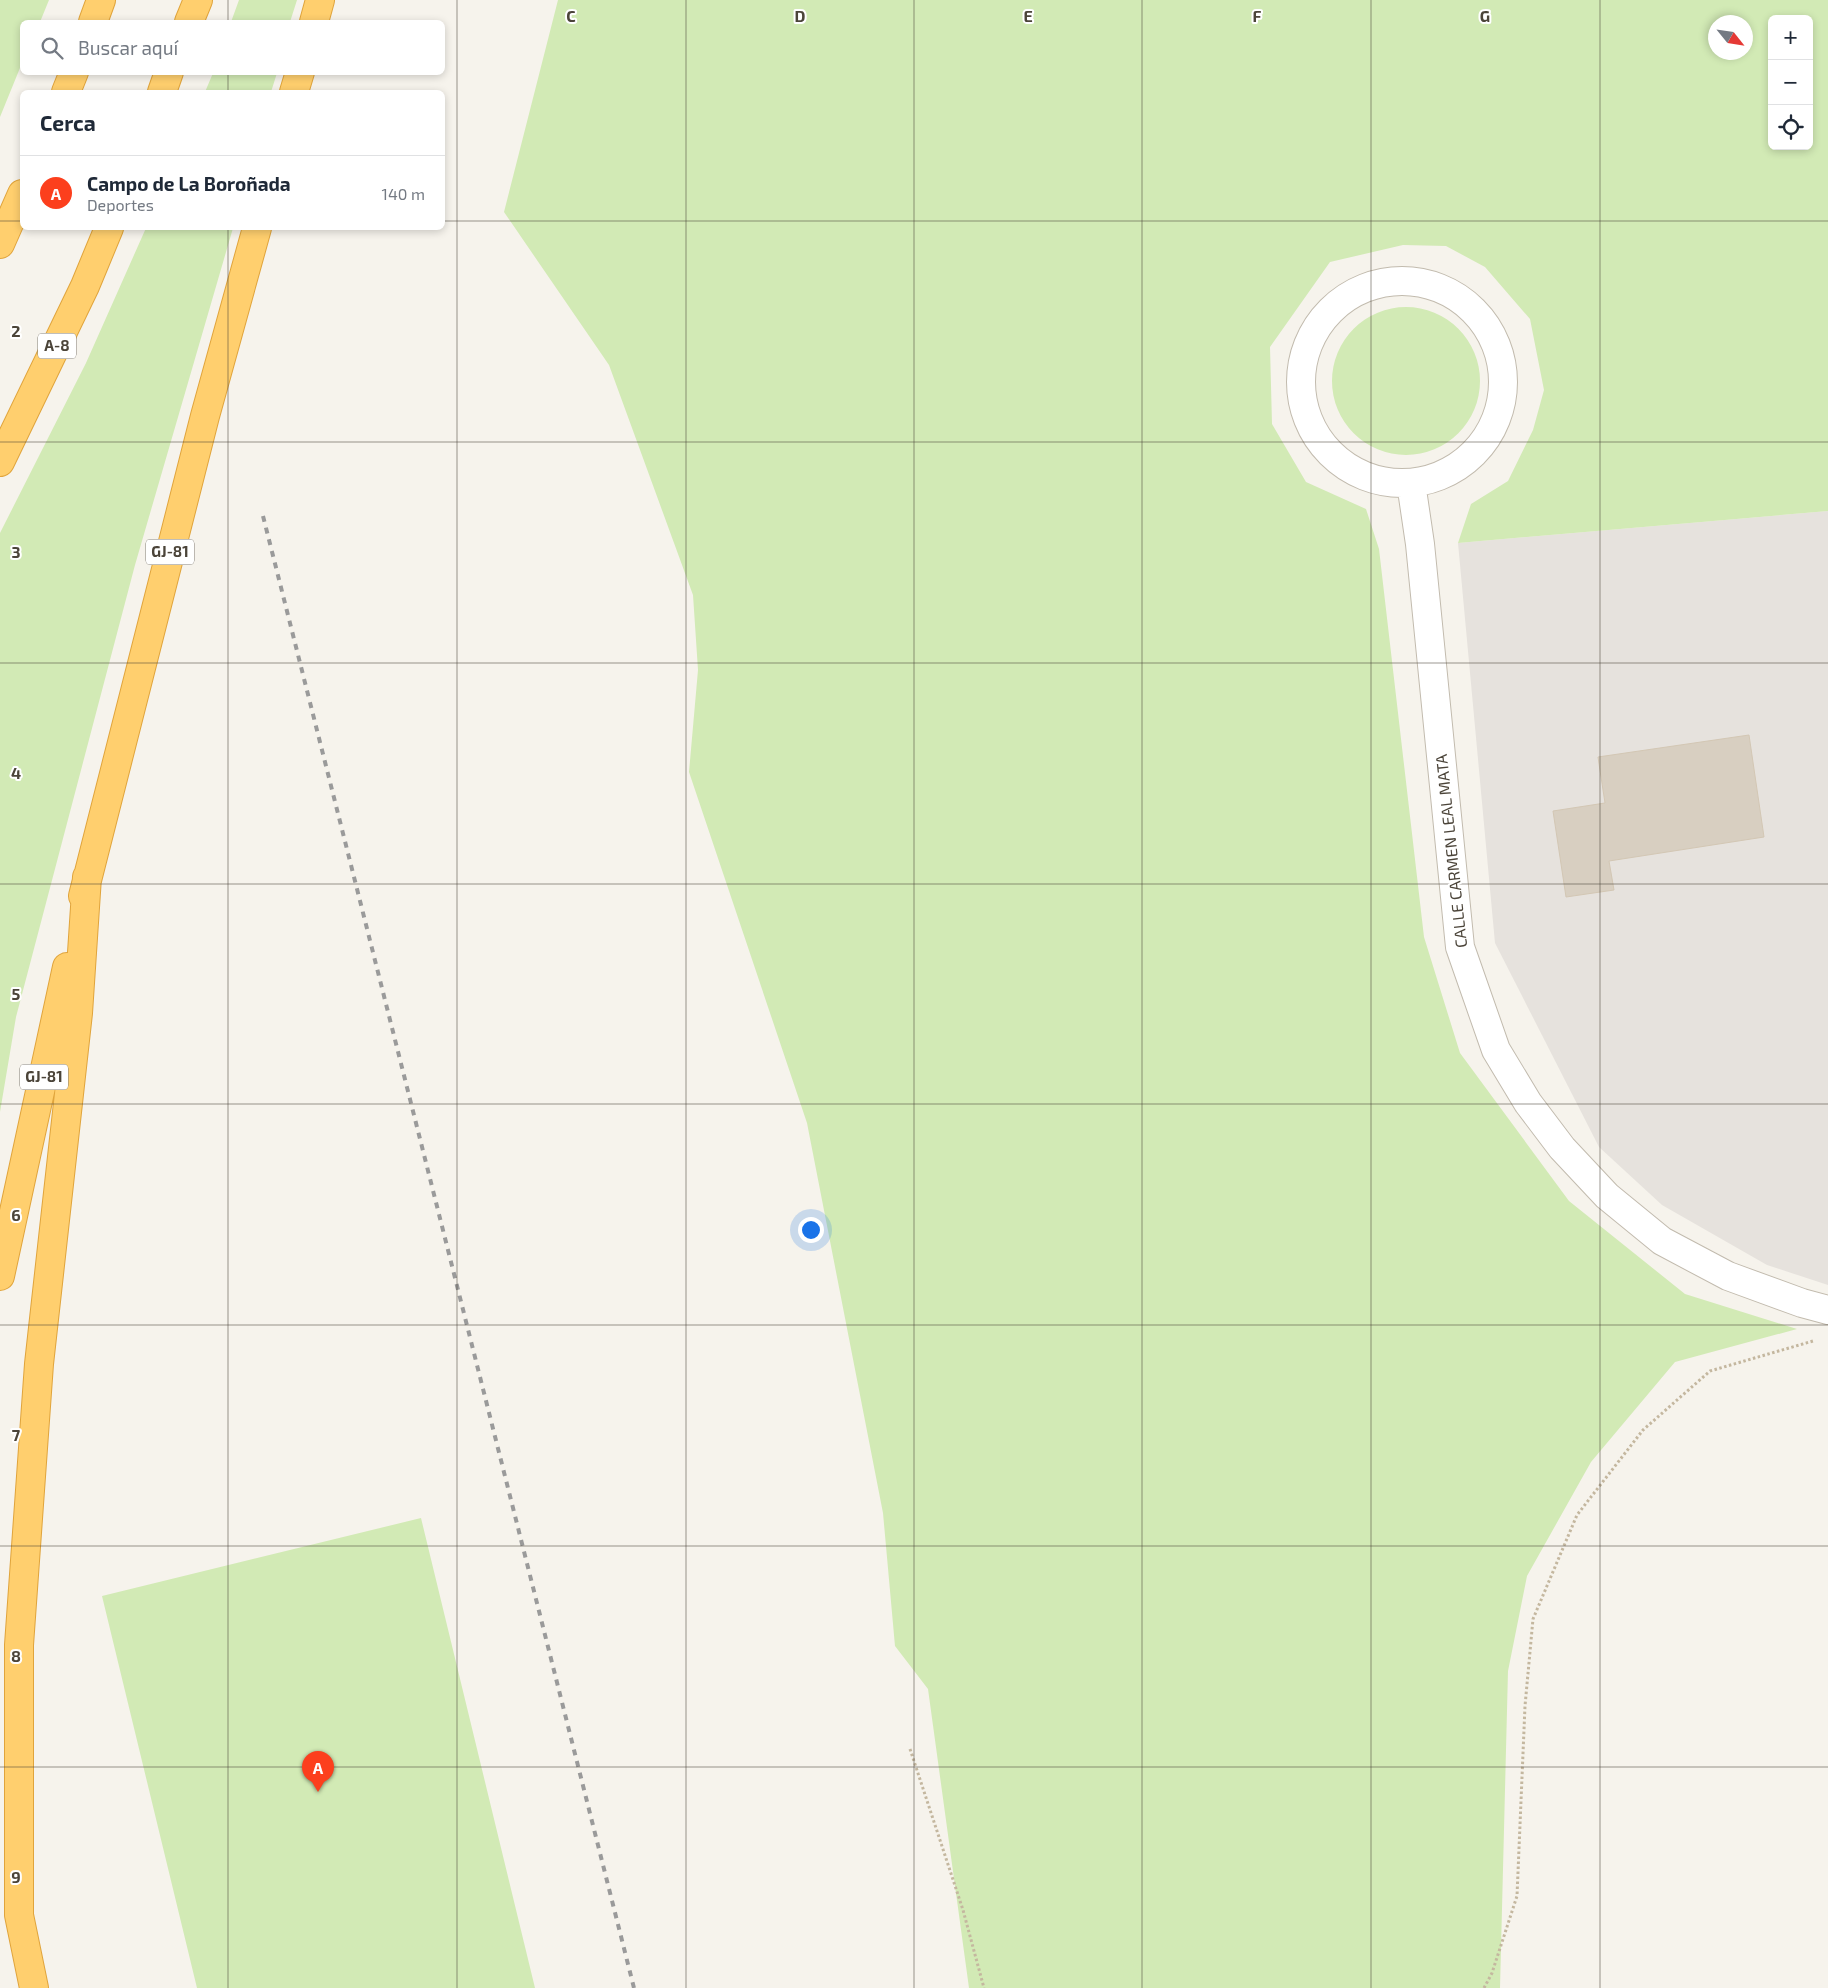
<!DOCTYPE html>
<html lang="es">
<meta charset="utf-8">
<style>
:root{--surface:#fff;--page:#f6f6f7;--text:#1f2937;--muted:#747a83;--line:#e0e1e3;--accent:#fc3f1d}
body{margin:0;font-family:"Exo 2",sans-serif;background:var(--page);color:var(--text)}
.controls{position:absolute;right:15px;top:15px;display:grid;overflow:hidden;border-radius:8px;box-shadow:0 2px 8px #0003}
.controls button{width:45px;height:45px;display:grid;place-items:center;padding:0;border:0;border-bottom:1px solid var(--line);background:var(--surface);color:var(--text);font:25px sans-serif}
.compass{position:absolute;left:1708px;top:15px;width:45px;height:45px;border-radius:50%;background:var(--surface);box-shadow:0 2px 8px #0003;rotate:120deg}
.you{position:absolute;left:810px;top:1229px;width:18px;height:18px;margin:-12px;border:4px solid #fff;border-radius:50%;background:#1a73e8;box-shadow:0 0 0 8px #1a73e833}
.badge{display:grid;place-items:center;width:32px;height:32px;border-radius:50%;background:var(--accent);color:#fff;font-size:16px;font-weight:700}
.pin{position:absolute;translate:-50% -41px;filter:drop-shadow(0 1px 2px #0008)}
.pin::after{content:'';position:absolute;top:26px;width:18px;height:15px;background:inherit;clip-path:polygon(0 0,100% 0,50% 100%)}
.list{margin:0;padding:0;list-style:none}
h2{display:flex;justify-content:space-between;align-items:center;height:65px;margin:0;padding:0 20px;font-size:21px}
h2 small{font-size:16px;font-weight:400;color:var(--muted)}
.list li{display:grid;grid-template-columns:32px 1fr auto;gap:15px;align-items:center;box-sizing:border-box;height:75px;padding:0 20px;border-top:1px solid var(--line)}
.list b{display:block;font-size:19px;white-space:nowrap}
.list p{margin:0;font-size:16px;white-space:nowrap;color:var(--muted)}
.list em{font-size:16px;font-style:normal;color:var(--muted)}
.icon{flex:none;width:28px;height:28px;fill:none;stroke:currentColor;stroke-width:2;stroke-linecap:round;stroke-linejoin:round}
.map{position:relative;flex:none;width:1828px;height:1988px;overflow:hidden}
.search{position:absolute;background:var(--surface);box-shadow:0 2px 8px #0003;left:20px;top:20px;width:425px;height:55px;display:flex;align-items:center;gap:12px;box-sizing:border-box;padding:0 18px;border-radius:8px;color:var(--muted);font-size:19px}
.panel{position:absolute;background:var(--surface);box-shadow:0 2px 8px #0003;left:20px;top:90px;width:425px;height:140px;border-radius:8px}
.map>svg:first-child{display:block}
.industrial{fill:#e6e2dd}
.green{fill:#d2eab5;fill-rule:evenodd}
.building{fill:#d8cfc1;stroke:#d3c7b4}
.lines{fill:none;stroke-linecap:round;stroke-linejoin:round}
.street-casing{stroke:#c2bbae;stroke-width:30}
.highway-casing{stroke:#e0a43c;stroke-width:30}
.path{stroke:#c4b79f;stroke-width:3;stroke-dasharray:2.5 2.5;stroke-linecap:butt}
.street{stroke:#fff;stroke-width:28}
.highway{stroke:#ffcf6e;stroke-width:28}
.rail{stroke:#9a9a9a;stroke-width:4;stroke-dasharray:6 6;stroke-linecap:butt}
.grid{fill:none;stroke:#4b4439;stroke-width:1;stroke-opacity:0.55}
.labels{text-anchor:middle;stroke-width:4;stroke-linejoin:round;paint-order:stroke}
.shield{fill:#fff;stroke:#817c74;stroke-width:1}
.shield-label{font-size:15px;font-weight:bold;fill:#4b4439}
.street-label{font-size:16px;fill:#4b4439;stroke:#fff}
.grid-label{font-size:16px;text-anchor:middle;font-weight:bold;fill:#4b4439;stroke:#fff;stroke-width:4;stroke-linejoin:round;paint-order:stroke}
</style>
<div class="map">
<svg width="1828" height="1988" viewBox="0 0 1828 1988">
<rect width="100%" height="100%" fill="#f6f3ec"/>
<path class="industrial" d="M1828 511V1285L1767 1265 1662 1205 1599 1147 1495 943 1458 543Z"/>
<path class="green" d="M0 0H49L40 22H22V63L0 117Z
M239 0H297L290 22H231Z
M558 0H1828V511L1458 543 1471 504 1508 481 1533 430 1544 390 1530 319 1485 267 1446 246 1403 245 1330 262 1270 347 1272 424 1306 482 1366 509 1379 549 1424 937 1460 1053 1569 1201 1685 1294 1797 1329 1675 1362 1591 1462 1527 1576 1508 1671 1500 1988H969L928 1689 895 1646 883 1513 807 1123 689 772 698 670 693 595 609 365 504 212ZM1772 19H1809V146H1772ZM1716 22H1746V52H1716Z
M213 73V72L277 73 271 92H205Z
M146 228H233L135 565 16 1017 0 1112V533L86 363Z
M1332 381a74 74 0 1 1 148 0a74 74 0 1 1-148 0Z
M421 1518 535 1988H197L102 1596Z"/>
<path class="building" d="M1749 735 1764 837 1609 861 1614 890 1566 897 1553 811 1605 803 1598 757Z"/>
<g class="lines">
<defs>
<path id="street" d="M1301 382a101 101 0 1 1 202 0a101 101 0 1 1-202 0Z
M1411 483 1420 544 1460 947 1496 1050 1528 1103 1562 1148 1607 1196 1662 1241 1728 1276 1802 1303 1828 1310"/>
<path id="highway" d="M93 22 101 0
M189 22 198 0
M314 22 320 0
M66 92 74 72
M162 92 169 72
M294 92 300 72
M0 244 22 194
M0 462 85 286 109 228
M83 896 205 416 257 228
M0 1276 67 967
M34 1988 19 1915V1645L39 1364 78 1013 87 877"/>
</defs>
<use href="#street" class="street-casing"/>
<use href="#highway" class="highway-casing"/>
<path class="path" d="M910 1749 963 1910 984 1988
M1484 1988 1492 1973 1517 1896 1525 1706 1533 1619 1577 1515 1643 1430 1710 1371 1813 1341"/>
<use href="#street" class="street"/>
<use href="#highway" class="highway"/>
<path class="rail" d="M263 516 634 1988"/>
</g>
<path class="grid" d="M228 0V22M457 0V1988M686 0V1988M914 0V1988M1142 0V1988M1371 0V1988M1600 0V1988M228 72V92M0 221H22M442 221H1828M228 228V1988M0 442H1828M0 663H1828M0 884H1828M0 1104H1828M0 1325H1828M0 1546H1828M0 1767H1828"/>
<g class="labels">
<g class="shield">
<rect x="38" y="333.5" width="38" height="25" rx="4"/>
<rect x="146" y="539.5" width="48" height="25" rx="4"/>
<rect x="20" y="1064.5" width="48" height="25" rx="4"/>
</g>
<g class="shield-label">
<text x="57" y="351">A-8</text>
<text x="170" y="557">GJ-81</text>
<text x="44" y="1082">GJ-81</text>
</g>
<g class="street-label">
<text transform="translate(1451 851) rotate(-96)" y="6">CALLE CARMEN LEAL MATA</text>
</g>
</g>
<g class="grid-label">
<text x="571" y="22">C</text>
<text x="800" y="22">D</text>
<text x="1028" y="22">E</text>
<text x="1257" y="22">F</text>
<text x="1485" y="22">G</text>
<text x="16" y="337">2</text>
<text x="16" y="558">3</text>
<text x="16" y="779">4</text>
<text x="16" y="1000">5</text>
<text x="16" y="1221">6</text>
<text x="16" y="1441">7</text>
<text x="16" y="1662">8</text>
<text x="16" y="1883">9</text>
</g>
</svg>
<div class="controls">
<button>+</button>
<button>−</button>
<button><svg class="icon" aria-label="locate" viewBox="0 0 24 24"><circle cx="12" cy="12" r="6"/><path d="M12 2v4M12 18v4M2 12h4M18 12h4"/></svg></button>
</div>
<svg class="compass" viewBox="-18 -18 36 36"><path d="M0-13l5 13h-10z" fill="#e53935"/><path d="M0 13l5-13h-10z" fill="#747a83"/></svg>
<div class="you"></div>
<div class="pin badge" style="left:318px;top:1792px">A</div>
<div class="search"><svg class="icon" aria-label="search" viewBox="0 0 24 24"><circle cx="10" cy="10" r="6"/><path d="M15 15l6 6"/></svg>Buscar aquí</div>
<section class="panel">
<h2>Cerca<small></small></h2>
<ul class="list">
<li><span class="badge">A</span><div><b>Campo de La Boroñada</b><p>Deportes</p></div><em>140 m</em></li>
</ul>
</section>
</div>
